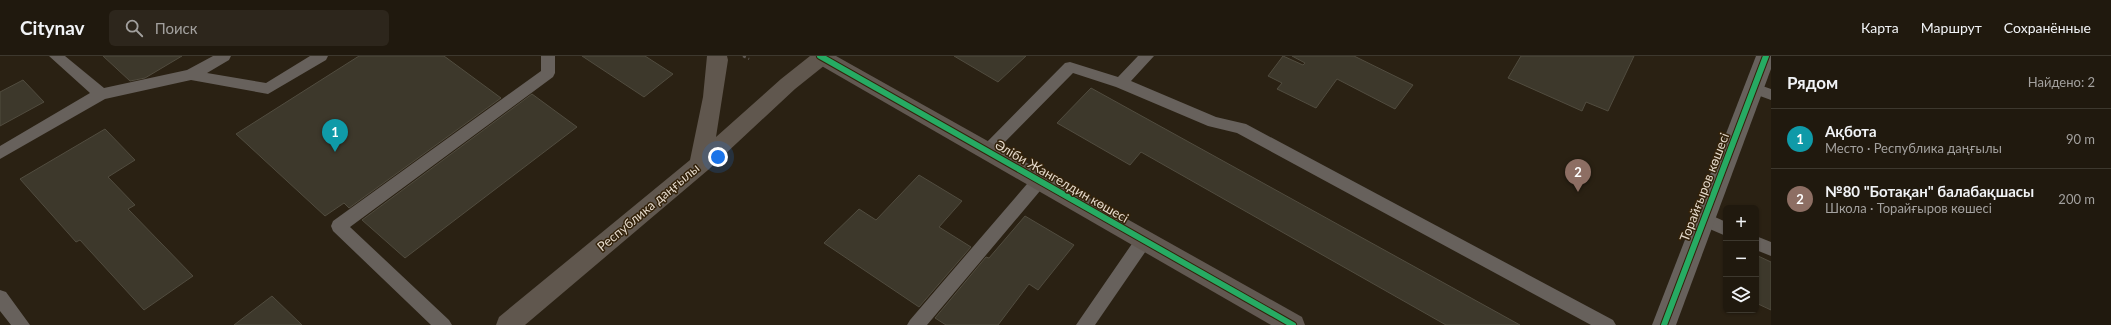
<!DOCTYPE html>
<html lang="ru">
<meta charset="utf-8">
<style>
:root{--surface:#20190e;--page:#2d261c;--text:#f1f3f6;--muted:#a2a09e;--line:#3d382e;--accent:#a4998b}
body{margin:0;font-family:Lato,sans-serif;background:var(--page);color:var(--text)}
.controls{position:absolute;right:12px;bottom:12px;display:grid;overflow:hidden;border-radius:6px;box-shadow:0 1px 3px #0004}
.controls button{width:36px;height:36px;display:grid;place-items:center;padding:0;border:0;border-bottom:1px solid var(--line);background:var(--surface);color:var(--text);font:20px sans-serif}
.you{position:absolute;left:718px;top:101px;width:14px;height:14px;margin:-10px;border:3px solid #fff;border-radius:50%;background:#1a73e8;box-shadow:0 0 0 6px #1a73e833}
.badge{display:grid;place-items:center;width:26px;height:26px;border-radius:50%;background:var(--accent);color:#fff;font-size:13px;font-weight:700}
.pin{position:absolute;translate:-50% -33px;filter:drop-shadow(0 1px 2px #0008)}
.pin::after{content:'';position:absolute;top:21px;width:14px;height:12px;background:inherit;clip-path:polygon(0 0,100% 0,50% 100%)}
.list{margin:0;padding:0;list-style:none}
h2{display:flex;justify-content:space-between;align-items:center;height:52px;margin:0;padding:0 16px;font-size:17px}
h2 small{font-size:13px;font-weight:400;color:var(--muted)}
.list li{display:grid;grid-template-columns:26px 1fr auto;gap:12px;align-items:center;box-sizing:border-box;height:60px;padding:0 16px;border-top:1px solid var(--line)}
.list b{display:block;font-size:15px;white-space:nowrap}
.list p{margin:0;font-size:13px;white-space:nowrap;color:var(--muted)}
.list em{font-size:13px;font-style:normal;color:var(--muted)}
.icon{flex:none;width:22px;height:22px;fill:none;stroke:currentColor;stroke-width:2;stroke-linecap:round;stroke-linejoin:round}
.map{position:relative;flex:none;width:1771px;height:269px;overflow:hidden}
header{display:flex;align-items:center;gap:24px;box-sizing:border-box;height:56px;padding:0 20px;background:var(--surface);border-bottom:1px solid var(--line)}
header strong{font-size:19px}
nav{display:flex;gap:22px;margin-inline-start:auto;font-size:14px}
.search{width:280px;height:36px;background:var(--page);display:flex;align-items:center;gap:10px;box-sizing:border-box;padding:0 14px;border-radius:6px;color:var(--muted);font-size:15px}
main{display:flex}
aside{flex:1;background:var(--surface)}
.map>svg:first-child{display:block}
.building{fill:#3d382b;stroke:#514c3f}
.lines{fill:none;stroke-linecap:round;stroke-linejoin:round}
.path{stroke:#615b55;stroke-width:2.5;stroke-dasharray:3 3;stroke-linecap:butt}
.lane{fill:#67615c;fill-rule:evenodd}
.street{fill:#67615c;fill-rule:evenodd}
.secondary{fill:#615851;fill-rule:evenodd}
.primary{fill:#60574e;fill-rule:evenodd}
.cycleway-casing{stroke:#33220a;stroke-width:8}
.cycleway{stroke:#26ab63;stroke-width:6}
.labels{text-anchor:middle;stroke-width:3;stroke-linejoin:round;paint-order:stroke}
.street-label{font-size:13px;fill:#e5dacc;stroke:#33220a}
</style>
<header>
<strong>Citynav</strong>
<div class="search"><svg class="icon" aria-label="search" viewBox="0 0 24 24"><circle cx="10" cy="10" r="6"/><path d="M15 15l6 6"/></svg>Поиск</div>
<nav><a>Карта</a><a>Маршрут</a><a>Сохранённые</a></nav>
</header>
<main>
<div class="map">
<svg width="1771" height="269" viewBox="0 0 1771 269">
<rect width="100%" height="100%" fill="#2a2113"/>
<path class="building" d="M103 0H182L145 22 130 25Z
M359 0H444L501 42 349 152 344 147 325 160 236 78Z
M582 0H645L673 18 644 41Z
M954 0H1026L998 26Z
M1283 0 1303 9 1305 7 1292 0H1354L1413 29 1395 53 1337 23 1316 52 1277 33 1282 27 1268 20Z
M1521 0H1634L1608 55 1586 46 1582 55 1508 22Z
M23 24 44 46 0 70V36Z
M1091 32 1520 269H1446L1141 96 1130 109 1057 67Z
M532 38 577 71 405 202 362 164Z
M105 73 135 104 108 121 135 149 128 153 193 220 144 254 80 184 76 186 20 123Z
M919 119 962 145 939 171 971 191 919 251 824 187 859 153 876 164Z
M1025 160 1074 189 1038 234 1029 228 998 269H946L935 262 986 201 989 202Z
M1756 199 1771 206V254L1756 247Z
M272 240 302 269H234Z"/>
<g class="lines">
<path class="path" d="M743 0 749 3"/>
<path class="lane" d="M49 0H65L104 32 187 14 213 0H231L229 4 207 17 266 27 310 0H328L326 4 268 38 191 24 105 43 0 103V90L90 37Z
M541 0H555V17L553 21 350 171 449 264 452 269H431L333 175 331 170 333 165 541 15Z
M1138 0H1154L1131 25 1216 61 1246 68 1613 264 1616 269H1591L1237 77 1208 70 1116 31 1073 17 992 99 987 101 982 99 979 95 982 91 1065 7 1070 6 1118 21Z
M1754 27 1771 33V44L1749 36 1747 32 1749 28Z
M1039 119 1045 121 1047 125 1045 129 927 269H907L910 264 1033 121Z
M1704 156 1726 166V180L1698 168 1696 163 1698 158Z
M1144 177 1150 179 1152 184 1150 189 1095 269H1076L1138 179Z
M1756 180 1771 186V200L1756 194Z
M0 234 6 236 30 269H11L0 255Z"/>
<path class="street" d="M1756 0H1771V13L1676 269H1652Z"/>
<path class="secondary" d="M810 0H836L1302 261 1305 269H1271L813 5Z"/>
<path class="primary" d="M707 0H727L728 4 716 81 781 23 810 0H833L830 5 795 33 708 114 525 269H496L499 261 690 104 703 41Z"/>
<defs>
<path id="cycleway" d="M820 0 1293 269
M1664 269 1766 0"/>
</defs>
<use href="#cycleway" class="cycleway-casing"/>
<use href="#cycleway" class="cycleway"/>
</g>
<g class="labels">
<g class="street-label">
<text transform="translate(1062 125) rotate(30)" y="5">Әліби Жангелдин көшесі</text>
<text transform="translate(1704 131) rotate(-69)" y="5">Торайғыров көшесі</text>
<text transform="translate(648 151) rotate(-40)" y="5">Республика даңғылы</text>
</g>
</g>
</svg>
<div class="controls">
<button>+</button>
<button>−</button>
<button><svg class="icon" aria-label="layers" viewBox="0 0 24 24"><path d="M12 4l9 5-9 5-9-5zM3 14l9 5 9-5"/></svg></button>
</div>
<div class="you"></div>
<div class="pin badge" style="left:335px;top:96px;background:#0f9aa8">1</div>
<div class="pin badge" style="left:1578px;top:136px;background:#8d6e63">2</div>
</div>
<aside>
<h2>Рядом<small>Найдено: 2</small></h2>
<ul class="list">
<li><span class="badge" style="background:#0f9aa8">1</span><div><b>Ақбота</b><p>Место · Республика даңғылы</p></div><em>90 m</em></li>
<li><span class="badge" style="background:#8d6e63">2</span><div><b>№80 &quot;Ботақан&quot; балабақшасы</b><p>Школа · Торайғыров көшесі</p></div><em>200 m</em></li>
</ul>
</aside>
</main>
